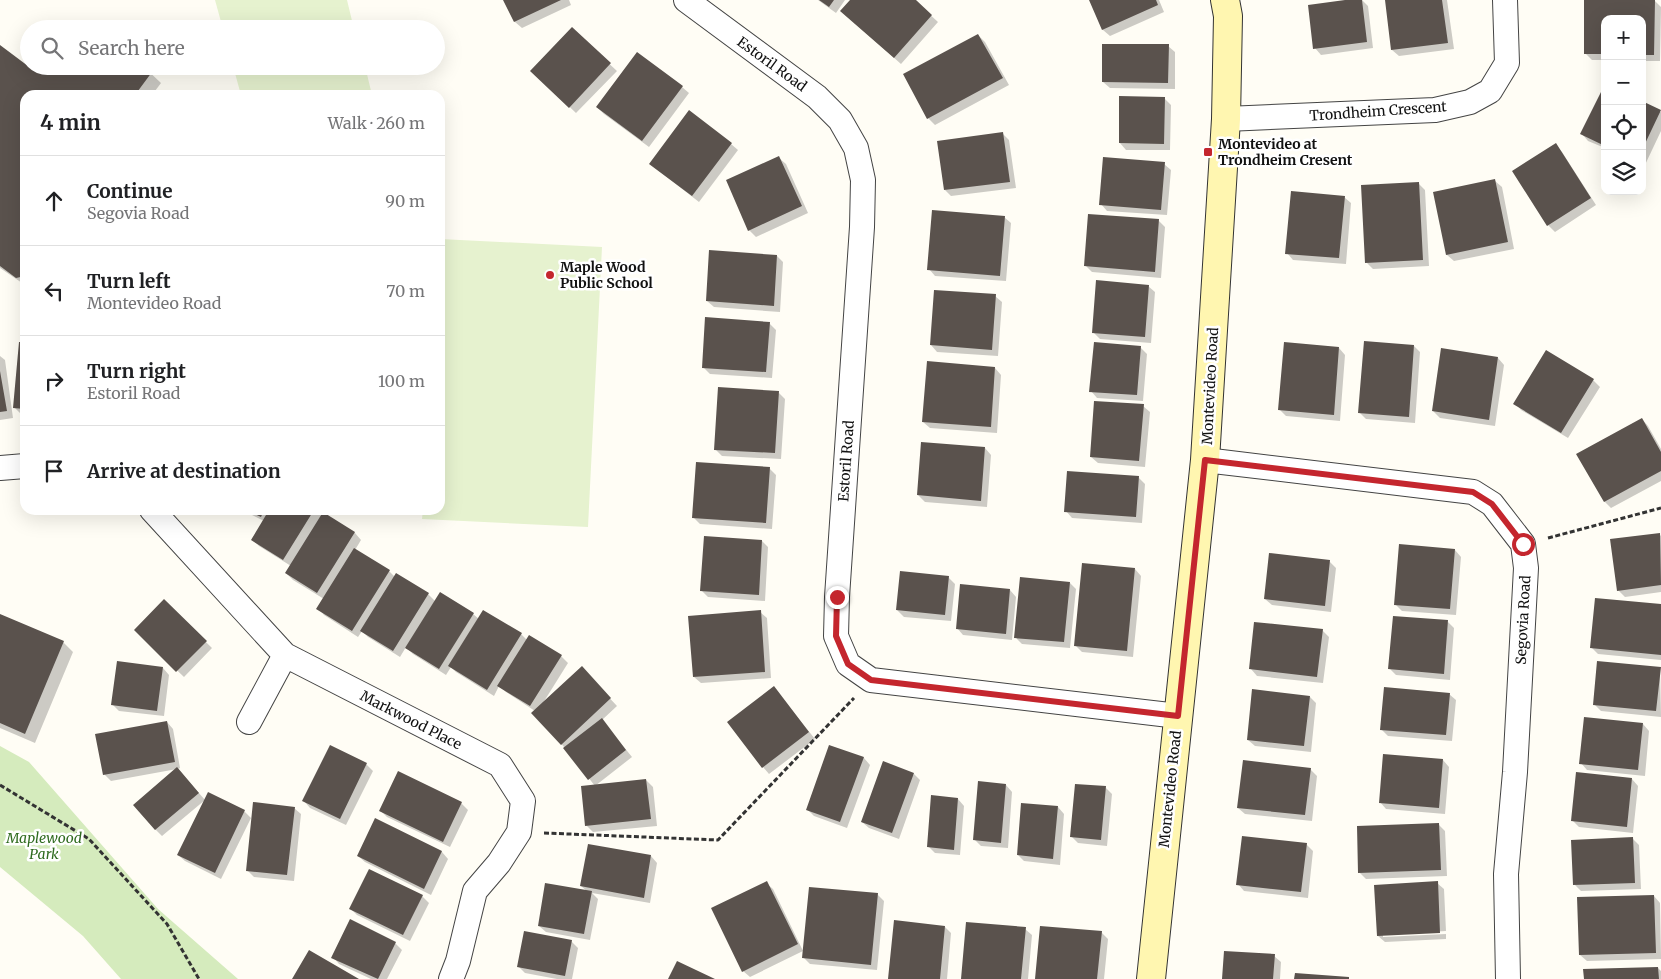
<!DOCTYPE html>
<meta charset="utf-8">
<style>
:root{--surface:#fff;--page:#f6f6f6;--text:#202124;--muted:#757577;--line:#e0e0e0}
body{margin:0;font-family:Merriweather,serif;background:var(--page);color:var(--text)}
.controls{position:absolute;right:15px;top:15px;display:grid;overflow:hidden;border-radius:10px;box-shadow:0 5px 20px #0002}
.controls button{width:45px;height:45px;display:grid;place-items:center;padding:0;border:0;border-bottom:1px solid var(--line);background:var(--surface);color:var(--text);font:25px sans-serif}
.stop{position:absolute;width:15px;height:15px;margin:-11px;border:4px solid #c4262e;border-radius:50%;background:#fff}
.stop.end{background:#c4262e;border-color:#fff;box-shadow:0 1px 5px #0008}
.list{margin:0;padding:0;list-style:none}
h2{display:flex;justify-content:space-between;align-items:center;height:65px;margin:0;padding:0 20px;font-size:21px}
h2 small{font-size:16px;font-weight:400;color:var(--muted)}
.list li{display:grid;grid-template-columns:32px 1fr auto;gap:15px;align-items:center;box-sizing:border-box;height:90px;padding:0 20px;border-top:1px solid var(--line)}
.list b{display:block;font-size:19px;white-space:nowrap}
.list p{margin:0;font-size:16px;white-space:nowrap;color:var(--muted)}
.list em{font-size:16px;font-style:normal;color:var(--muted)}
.icon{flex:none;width:28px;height:28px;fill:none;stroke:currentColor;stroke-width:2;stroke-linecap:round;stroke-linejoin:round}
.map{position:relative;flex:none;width:1661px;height:979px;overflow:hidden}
.search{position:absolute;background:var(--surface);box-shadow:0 5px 20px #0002;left:20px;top:20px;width:425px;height:55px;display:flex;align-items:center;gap:12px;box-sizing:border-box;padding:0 18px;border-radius:28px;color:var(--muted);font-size:19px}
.panel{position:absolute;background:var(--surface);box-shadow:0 5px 20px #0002;left:20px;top:90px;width:425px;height:425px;border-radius:15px}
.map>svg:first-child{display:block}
.green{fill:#d5ebbd}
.pitch{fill:#e6f2cf}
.shadow{fill:#0003}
.building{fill:#5a524d}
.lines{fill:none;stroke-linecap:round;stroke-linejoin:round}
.street-casing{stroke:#444;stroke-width:26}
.secondary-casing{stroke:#333;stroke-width:30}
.path{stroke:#333;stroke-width:3;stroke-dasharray:5 2.5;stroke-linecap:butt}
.street{stroke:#fff;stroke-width:24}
.secondary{stroke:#fff6b0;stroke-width:28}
.route{stroke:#c4262e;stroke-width:6}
.poi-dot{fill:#c4262e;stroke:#fff;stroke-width:2}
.labels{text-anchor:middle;stroke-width:5;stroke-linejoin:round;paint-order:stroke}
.street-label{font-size:14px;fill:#111;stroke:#fff}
.poi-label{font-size:14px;font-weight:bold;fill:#111;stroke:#fff;text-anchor:start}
.park-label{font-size:14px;font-style:italic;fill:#2f6b1f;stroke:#fff}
</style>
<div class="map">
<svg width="1661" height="979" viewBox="0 0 1661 979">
<rect width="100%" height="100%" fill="#fffdf5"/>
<path class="green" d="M0 746 29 762 158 909 238 979H121L83 936 0 867Z"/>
<path class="pitch" d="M215 0H347L354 29H223Z
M233 66H365L372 95H241Z
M440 239 602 247 588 527 422 519 423 510H440Z"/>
<path class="shadow" d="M505 0H569L571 5 522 28 515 22Z
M818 0H845L836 13Z
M851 0H914L938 22 901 64 841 11Z
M1090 0H1159L1164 12 1110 36 1103 30Z
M1355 0H1362L1368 6 1373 48 1321 55 1315 48Z
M1386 0H1447L1454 49 1399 56 1392 50Z
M1586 0H1654L1661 7 1660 61H1642V19H1605V60H1592L1585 53Z
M572 29 617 71 576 113 532 71Z
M978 35 985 42 1009 85 935 125 928 118Z
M1168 46 1175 52V89L1110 88 1103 82Z
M0 47 36 74 143 66 161 83 152 95H25V285L0 268Z
M682 87 689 93 649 147 604 114 597 107Z
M1605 87V148L1588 141 1582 134Z
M1164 98 1171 105 1170 150H1126L1120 143Z
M1642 103 1661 112V131L1644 167 1642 166Z
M1002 133 1009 140 1016 188 951 196 945 190Z
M731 144 738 150 699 202 650 164Z
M1555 145 1562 152 1596 205 1555 232 1548 225 1514 171Z
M779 158 786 164 808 213 756 237 749 230Z
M1164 164 1171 170 1167 215 1107 211 1101 204Z
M1495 181 1502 187 1514 249 1454 261 1447 255 1435 193Z
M1419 184 1425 190 1429 266 1373 269 1367 263Z
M1344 197 1351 203 1346 264 1293 260 1287 253Z
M1004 217 1011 223 1006 281 935 276 929 269Z
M1158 220 1165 227 1161 278 1092 272 1085 265Z
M777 256 783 262 780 312 714 307 707 301Z
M1148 286 1155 292 1151 343 1100 339 1093 332Z
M995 296 1002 302 998 356 937 352 931 345Z
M769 323 776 330 772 378 710 374 703 367Z
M25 343V414H21L14 407Z
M1414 346 1420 352 1415 423 1366 419 1359 412Z
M1140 347 1147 354 1143 401 1097 398 1091 391Z
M1339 348 1345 355 1340 421 1286 416 1279 409Z
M0 356 5 360 13 418 0 420Z
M1498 358 1504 365 1495 426 1440 418 1433 411Z
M995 368 1001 375 997 433 930 428 923 422Z
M1593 380 1600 387 1568 438 1521 410 1515 403Z
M779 393 785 399 781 459 722 456 715 449Z
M1143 406 1150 412 1145 467 1098 463 1091 457Z
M1642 419 1648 426 1661 449V481L1611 508 1605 502 1578 454Z
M985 448 991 455 987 507 925 502 918 495Z
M769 468 776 475 772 529 700 524 693 517Z
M1138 477 1145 484 1142 523 1072 518 1066 511Z
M242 510H325L323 514 355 533 361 540 355 550 389 571 395 577 396 575 428 594 435 601 473 614 479 619 521 634 527 640 530 637 561 656 568 663 543 703 588 675 617 706 602 720 632 757 595 786 646 780 653 787 657 826 593 832 586 825 595 786 565 748 533 713 535 711 506 692 499 686 494 696 456 672 451 667 446 675 413 654 406 647 400 657 368 637 362 631 358 637 324 615 318 608 324 599 293 580 286 573 291 566 259 546 252 539 264 521Z
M1659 534 1661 536V592L1625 597 1618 590Z
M762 541 768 547 765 601 708 597 702 591Z
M1455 550 1461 557 1456 615 1402 611 1395 604Z
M1329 561 1336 568 1331 612 1272 605 1265 599Z
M1135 569 1141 576 1133 657 1082 652 1075 645Z
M948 577 955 584 951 621 904 617 897 610Z
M1070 583 1076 589 1070 648 1022 644 1015 637Z
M1010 590 1016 597 1012 640 963 635 957 628Z
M164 601 212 648 184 677 135 630Z
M1661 606V660L1598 654 1591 647Z
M760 612 767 618 771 678 701 683 694 677Z
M0 615 63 642 73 652 35 743 0 728Z
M1448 622 1454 628 1450 680 1396 675 1390 669Z
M1322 630 1329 637 1323 683 1257 676 1251 669Z
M163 668 169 675 164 716 119 711 112 704Z
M1660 668 1661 717 1601 711 1594 704Z
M774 688 815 739 769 774 763 767Z
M1449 694 1456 700 1452 741 1388 736 1381 729Z
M1310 697 1316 703 1311 752 1255 746 1248 740Z
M167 722 173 729 180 768 178 769 205 800 162 836 155 829 177 769 111 781 104 774Z
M1643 724 1649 731 1645 776 1587 770 1581 763Z
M830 746 864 758 870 765 847 828 814 816 807 809Z
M1443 760 1449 767 1445 814 1386 809 1380 802Z
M366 764 373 771 346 825 310 808 304 801Z
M1310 769 1317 776 1312 821 1245 814 1238 808Z
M399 773 461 803 468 810 450 847 387 817 380 810Z
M914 774 920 780 899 839 869 828 862 822Z
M1632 779 1638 786 1633 833 1579 827 1572 820Z
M1006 785 1012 792 1008 848 981 846 974 839Z
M1105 787 1112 794 1107 846 1078 843 1072 837Z
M958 799 964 806 960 855 935 853 928 846Z
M1058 807 1064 814 1060 865 1024 861 1018 855Z
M294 808 301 814 294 881 254 877 247 870Z
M244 811 251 818 221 879 185 861 178 855Z
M376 820 442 852 448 859 431 895 365 862 358 856Z
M1439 825 1445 831 1447 876 1366 879 1359 872Z
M1633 839 1639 845 1641 889 1581 891 1575 885Z
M1306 844 1313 851 1308 898 1244 891 1238 884Z
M651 856 657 863 650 903 592 893 598 899 590 940 546 932 539 926 588 892 581 886Z
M766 883 773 889 803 951 750 977 743 971Z
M1437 883 1444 889 1446 931 1383 935V937L1446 934V939L1385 942 1378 936Z
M877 894 884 901 877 970 810 964 803 957Z
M422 896 429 903 410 941 357 915 351 909Z
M1654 896 1660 903 1661 959 1587 961 1580 955Z
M945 927 951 933 947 979H890Z
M1025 929 1032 935 1028 979H962Z
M1101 932 1108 939 1104 979H1036Z
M571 941 578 948 572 979H557L525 973 519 967Z
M395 943 402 950 387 979H371L339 964 333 957Z
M1274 956 1281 962 1280 979H1223Z
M1658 968 1661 971V979H1585Z"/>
<path class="building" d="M503 0H561L514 22Z
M819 0H834L829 7Z
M850 0H916L932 15 894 58 840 11Z
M1089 0H1156L1158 5 1102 30Z
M1345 0H1362L1367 42 1313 49 1308 5Z
M1385 0H1442L1448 43 1391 50Z
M1584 0H1655L1654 55H1642V19H1605V54H1584Z
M572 27 611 63 569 108 530 71Z
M978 34 1003 78 927 119 903 74Z
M1102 44H1169L1168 83 1102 82Z
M0 45 36 72 41 66H145L152 72 135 95H25V276L16 278 0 266Z
M637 52 683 86 642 141 596 107Z
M1605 84V146L1580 134Z
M1119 96 1165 97 1164 144 1119 143Z
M1642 101 1661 110 1642 150Z
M689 110 732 143 692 196 649 164Z
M1003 132 1010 182 944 190 937 141Z
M1556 143 1591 198 1547 226 1512 171Z
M779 156 802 206 748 231 726 180Z
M1103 157 1165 162 1161 210 1099 205Z
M1495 179 1508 242 1446 255 1433 192Z
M1419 182 1423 260 1365 263 1361 185Z
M1291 191 1345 196 1339 258 1285 254Z
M932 210 1005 216 1000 276 927 270Z
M1088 214 1159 219 1155 272 1084 266Z
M709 250 777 255 774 306 706 301Z
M1096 280 1149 285 1145 337 1092 333Z
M934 290 996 294 992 350 930 345Z
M705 317 770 322 766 372 702 368Z
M1364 341 1414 345 1409 417 1358 413Z
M19 342H25V409L13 408Z
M1094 342 1141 346 1137 395 1089 392Z
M1284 342 1339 347 1334 415 1278 410Z
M1441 348 1498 357 1489 420 1432 411Z
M1546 350 1594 379 1561 433 1513 404Z
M927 361 995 367 991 427 922 422Z
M0 371 7 411 0 412Z
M718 387 779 391 775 453 714 450Z
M1094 401 1144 404 1139 461 1090 457Z
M1642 418 1661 452V471L1604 502 1576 454Z
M921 442 985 447 981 501 917 495Z
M696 462 770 467 766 523 692 518Z
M1067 471 1139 476 1136 517 1064 512Z
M246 510H264L261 517Z
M269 510H314L283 560 251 540Z
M323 512 355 532 317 593 285 573Z
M1660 533 1661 585 1617 591 1610 539Z
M704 536 762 540 759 595 700 591Z
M1399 544 1455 549 1450 609 1394 605Z
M354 548 390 570 352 631 316 609Z
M1269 553 1330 560 1325 606 1264 599Z
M1082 563 1135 568 1127 651 1074 646Z
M900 571 949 576 945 615 896 610Z
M396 573 429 593 393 651 360 631Z
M1020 577 1070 582 1064 642 1014 638Z
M960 584 1010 589 1006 634 956 629Z
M440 592 474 613 439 669 405 648Z
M1595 598 1661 604V655L1590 648Z
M164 599 207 641 176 672 134 630Z
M483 610 522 633 487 690 448 666Z
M761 610 765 672 693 677 688 616Z
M0 614 64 641 25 734 0 723Z
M1393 616 1448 620 1444 674 1388 669Z
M1254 622 1323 629 1317 677 1249 669Z
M529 635 562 655 530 706 497 686Z
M117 661 163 667 157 711 111 705Z
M1597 661 1661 667 1656 711 1593 705Z
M582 666 611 698 561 745 531 713Z
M774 686 809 732 762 768 727 722Z
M1384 687 1450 693 1446 735 1380 730Z
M1252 689 1310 696 1304 746 1247 740Z
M1584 717 1643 723 1638 770 1579 764Z
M602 718 626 750 588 780 563 748Z
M167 721 175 762 103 775 95 734Z
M330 745 367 763 340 819 302 801Z
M829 745 864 757 840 822 806 810Z
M1383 754 1443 759 1439 808 1379 803Z
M1243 760 1311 768 1305 815 1237 808Z
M883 761 914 773 892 833 861 822Z
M177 767 199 793 155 830 133 805Z
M398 771 462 802 443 842 379 811Z
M1576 772 1632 778 1627 827 1571 821Z
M646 779 651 819 585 826 581 786Z
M978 781 1006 784 1001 843 973 840Z
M1075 784 1106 786 1101 840 1070 837Z
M208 792 245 810 215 873 177 855Z
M931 795 958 798 954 850 927 847Z
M253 802 295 807 287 875 246 871Z
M1021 803 1058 806 1053 859 1017 855Z
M375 818 442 851 424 889 357 856Z
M1439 823 1441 870 1358 873 1357 826Z
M1242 836 1307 843 1301 892 1236 885Z
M1633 837 1635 883 1573 885 1571 840Z
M588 844 651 855 644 898 580 886Z
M369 869 423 895 403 935 349 909Z
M767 881 798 944 742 972 711 908Z
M1438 881 1440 933 1377 936 1374 885Z
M545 883 592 891 584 934 538 926Z
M809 887 878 893 871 965 802 958Z
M1654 895 1656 953 1579 955 1577 897Z
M350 919 396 942 378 979 331 958Z
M894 920 945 926 940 979H888Z
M966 922 1026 927 1021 979H961Z
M1040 926 1102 931 1097 979H1035Z
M524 931 572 940 565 976 517 967Z
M309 950 359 979H292Z
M1224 951 1275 954 1273 979H1222Z
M677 961 715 979H668Z
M1658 967 1659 979H1584L1583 969Z
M1295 973 1349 977V979H1294Z"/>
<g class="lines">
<defs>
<path id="street" d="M686 0 817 97 840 120 856 148 863 180 862 227 837 597 836 636 848 664 871 680 1178 716
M1226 119 1435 110 1470 102 1490 91 1507 63 1505 0
M1205 460 1473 492 1492 504 1523 544 1526 568 1515 772 1506 874 1508 979
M0 468 25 466
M152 510 285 655 500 765 523 801 519 832 499 863 475 891 458 961 451 979
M249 722 285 655"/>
<path id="secondary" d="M1151 979 1205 460 1226 119 1228 16 1225 0"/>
</defs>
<use href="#street" class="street-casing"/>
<use href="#secondary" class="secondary-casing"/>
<path class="path" d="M1548 538 1661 508
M0 785 89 839 167 924 199 979
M544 833 718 840 854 698"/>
<use href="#street" class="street"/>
<use href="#secondary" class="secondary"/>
</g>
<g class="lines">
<path class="route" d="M837 597 836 636 848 664 871 680 1178 716 1205 460 1473 492 1492 504 1523 544"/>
</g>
<g class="poi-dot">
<rect x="1203" y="147" width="10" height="10" rx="2.5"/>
<circle cx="550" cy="275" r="5"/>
</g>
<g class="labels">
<g class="street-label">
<text transform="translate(772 64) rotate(36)" y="5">Estoril Road</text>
<text transform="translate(1378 111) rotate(-4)" y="5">Trondheim Crescent</text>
<text transform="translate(1210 386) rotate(-87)" y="5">Montevideo Road</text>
<text transform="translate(846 461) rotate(-86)" y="5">Estoril Road</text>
<text transform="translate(1523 620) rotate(-87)" y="5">Segovia Road</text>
<text transform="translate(411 720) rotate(27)" y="5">Markwood Place</text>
<text transform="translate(1170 789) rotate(-84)" y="5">Montevideo Road</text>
</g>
<g class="poi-label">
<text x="1218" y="149">Montevideo at<tspan x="1218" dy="16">Trondheim Cresent</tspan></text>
<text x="560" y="272">Maple Wood<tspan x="560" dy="16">Public School</tspan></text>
</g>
<g class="park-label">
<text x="44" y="843">Maplewood<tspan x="44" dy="16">Park</tspan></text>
</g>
</g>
</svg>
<div class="controls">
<button>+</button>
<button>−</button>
<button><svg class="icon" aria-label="locate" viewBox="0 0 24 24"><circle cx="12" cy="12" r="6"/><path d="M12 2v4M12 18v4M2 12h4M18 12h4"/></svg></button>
<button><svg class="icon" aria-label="layers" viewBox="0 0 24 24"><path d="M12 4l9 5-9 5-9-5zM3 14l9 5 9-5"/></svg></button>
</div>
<div class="stop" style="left:1523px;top:544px"></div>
<div class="stop end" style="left:837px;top:597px"></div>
<div class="search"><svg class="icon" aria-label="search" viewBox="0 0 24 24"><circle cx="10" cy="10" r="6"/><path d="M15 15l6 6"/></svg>Search here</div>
<section class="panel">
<h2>4 min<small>Walk · 260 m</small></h2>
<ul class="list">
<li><svg class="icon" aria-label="ahead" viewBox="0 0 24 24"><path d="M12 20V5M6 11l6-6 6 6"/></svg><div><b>Continue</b><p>Segovia Road</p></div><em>90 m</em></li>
<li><svg class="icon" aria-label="left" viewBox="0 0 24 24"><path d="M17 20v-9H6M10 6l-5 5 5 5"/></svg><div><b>Turn left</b><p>Montevideo Road</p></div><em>70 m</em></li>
<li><svg class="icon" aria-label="right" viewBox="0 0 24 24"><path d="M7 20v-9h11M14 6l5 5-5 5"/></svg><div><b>Turn right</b><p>Estoril Road</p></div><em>100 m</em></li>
<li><svg class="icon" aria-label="arrive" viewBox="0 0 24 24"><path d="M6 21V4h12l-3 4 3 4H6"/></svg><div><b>Arrive at destination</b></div></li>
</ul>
</section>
</div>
